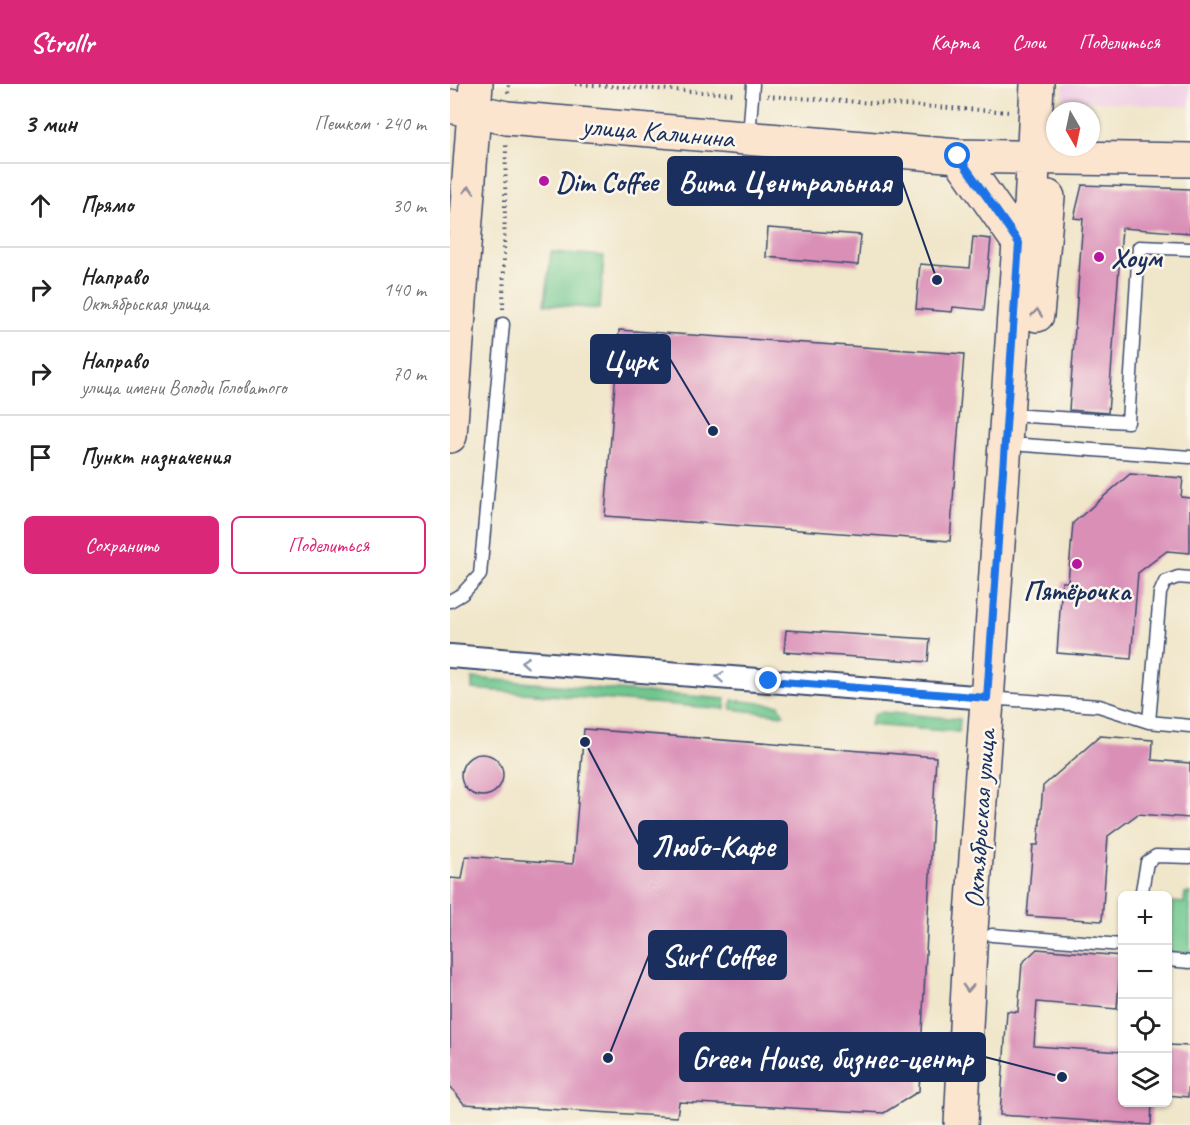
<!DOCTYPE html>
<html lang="ru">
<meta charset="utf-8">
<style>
:root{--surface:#fff;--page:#f2f2f2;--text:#222;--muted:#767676;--line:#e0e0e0;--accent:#db2777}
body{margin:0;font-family:Caveat,sans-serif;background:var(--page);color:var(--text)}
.controls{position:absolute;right:18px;bottom:18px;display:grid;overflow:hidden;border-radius:9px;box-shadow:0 2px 4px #0004}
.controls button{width:54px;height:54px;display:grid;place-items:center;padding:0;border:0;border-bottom:2px solid var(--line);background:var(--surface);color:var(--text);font:30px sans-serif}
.compass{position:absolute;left:596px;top:18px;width:54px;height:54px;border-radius:50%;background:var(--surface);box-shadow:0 2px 4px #0004;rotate:171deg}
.stop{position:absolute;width:18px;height:18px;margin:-14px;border:4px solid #1a73e8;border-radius:50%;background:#fff}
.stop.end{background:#1a73e8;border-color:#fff;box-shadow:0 2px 6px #0008}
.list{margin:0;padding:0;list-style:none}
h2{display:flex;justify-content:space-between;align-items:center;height:78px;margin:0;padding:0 24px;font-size:26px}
h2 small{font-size:20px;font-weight:400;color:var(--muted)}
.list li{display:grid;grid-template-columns:39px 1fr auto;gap:18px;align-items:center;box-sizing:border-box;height:84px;padding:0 24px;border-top:2px solid var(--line)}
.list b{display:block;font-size:22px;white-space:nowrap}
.list p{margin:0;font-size:20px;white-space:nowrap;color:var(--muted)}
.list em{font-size:20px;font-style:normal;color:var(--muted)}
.actions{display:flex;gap:12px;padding:18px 24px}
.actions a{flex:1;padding:14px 0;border:2px solid var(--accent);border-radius:9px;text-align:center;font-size:21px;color:var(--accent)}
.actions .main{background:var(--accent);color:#fff}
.icon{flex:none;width:33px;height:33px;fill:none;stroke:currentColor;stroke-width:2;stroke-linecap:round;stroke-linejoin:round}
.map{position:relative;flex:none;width:740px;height:1041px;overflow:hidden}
header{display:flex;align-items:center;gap:36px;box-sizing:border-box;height:84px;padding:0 30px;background:var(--accent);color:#fff}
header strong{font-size:28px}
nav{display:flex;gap:33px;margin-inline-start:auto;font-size:21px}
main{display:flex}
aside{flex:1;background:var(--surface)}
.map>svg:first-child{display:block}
.built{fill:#f0d0e5}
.green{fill:#70c78d;stroke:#467b76;stroke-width:1.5}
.building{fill:#da8fb7}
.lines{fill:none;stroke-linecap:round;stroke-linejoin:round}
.lane-casing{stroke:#3b4a6e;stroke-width:15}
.street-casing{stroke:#3b4a6e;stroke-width:26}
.secondary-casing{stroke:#3b4a6e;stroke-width:36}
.path{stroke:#3b4a6e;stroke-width:4;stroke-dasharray:1.5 4.5;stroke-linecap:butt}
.lane{stroke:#fff;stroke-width:12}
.street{stroke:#fff;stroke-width:22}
.secondary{stroke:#fbe5cf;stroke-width:33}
.oneway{stroke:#8b8a96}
.oneway2{stroke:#8d97ae}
.route{stroke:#1a73e8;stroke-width:8}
.poi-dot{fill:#b5179e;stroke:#fbf7ec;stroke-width:2}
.labels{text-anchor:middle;stroke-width:5;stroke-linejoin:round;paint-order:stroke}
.street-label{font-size:28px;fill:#1b2f5e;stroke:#fbf7ec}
.poi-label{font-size:28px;font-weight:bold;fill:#1b2f5e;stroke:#fbf7ec;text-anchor:start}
.leader{fill:none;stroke:#1b2f5e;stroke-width:2}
.callout-dot{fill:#1b2f5e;stroke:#fbf7ec;stroke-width:2}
.callout{fill:#1b2f5e;stroke:#1b2f5e;stroke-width:2}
.callout-label{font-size:30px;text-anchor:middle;font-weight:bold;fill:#fff}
</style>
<header>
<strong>Strollr</strong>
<nav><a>Карта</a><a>Слои</a><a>Поделиться</a></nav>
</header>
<main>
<aside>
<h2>3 мин<small>Пешком · 240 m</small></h2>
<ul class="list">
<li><svg class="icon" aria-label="ahead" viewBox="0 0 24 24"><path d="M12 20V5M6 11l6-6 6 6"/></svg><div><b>Прямо</b></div><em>30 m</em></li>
<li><svg class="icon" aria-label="right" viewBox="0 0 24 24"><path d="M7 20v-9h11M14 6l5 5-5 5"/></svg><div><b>Направо</b><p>Октябрьская улица</p></div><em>140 m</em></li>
<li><svg class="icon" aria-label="right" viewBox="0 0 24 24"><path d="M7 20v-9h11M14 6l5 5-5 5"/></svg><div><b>Направо</b><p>улица имени Володи Головатого</p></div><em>70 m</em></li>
<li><svg class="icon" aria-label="arrive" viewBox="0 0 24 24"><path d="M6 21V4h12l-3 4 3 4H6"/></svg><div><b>Пункт назначения</b></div></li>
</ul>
<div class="actions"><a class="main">Сохранить</a><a>Поделиться</a></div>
</aside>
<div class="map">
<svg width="740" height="1041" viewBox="0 0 740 1041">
<rect width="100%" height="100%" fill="#fbf7ec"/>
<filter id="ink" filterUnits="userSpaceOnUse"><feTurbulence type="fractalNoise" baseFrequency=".0167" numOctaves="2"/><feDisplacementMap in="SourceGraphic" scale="12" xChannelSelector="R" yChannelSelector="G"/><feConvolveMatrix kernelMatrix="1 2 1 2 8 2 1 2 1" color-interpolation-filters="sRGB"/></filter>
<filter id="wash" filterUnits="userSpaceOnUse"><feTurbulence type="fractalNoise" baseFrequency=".008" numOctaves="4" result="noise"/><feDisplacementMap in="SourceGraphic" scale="24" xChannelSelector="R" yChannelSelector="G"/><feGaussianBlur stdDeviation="1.35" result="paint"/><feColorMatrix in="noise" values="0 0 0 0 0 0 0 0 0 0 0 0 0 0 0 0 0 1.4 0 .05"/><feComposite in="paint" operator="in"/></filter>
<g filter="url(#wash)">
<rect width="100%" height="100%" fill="#f0e6ca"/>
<path class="built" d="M614 0H740V23L613 16Z"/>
<path class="green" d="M101 168 154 172 150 225 95 220Z
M22 594 275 615V625L22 605Z
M282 616 329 621 334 631 281 625Z
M430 628 510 635 509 648 420 641 424 630Z
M735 809H740V870L720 868 723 818 734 819Z"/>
<g id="blocks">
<path class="building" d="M632 101 740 105V149L672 144 658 329 619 326 633 135 624 134Z
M318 144 411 151 408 181 316 173Z
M523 153 541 155 534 226 503 223 502 228 466 225 470 180 520 184Z
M169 246 514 270 500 457 155 432Z
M680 390 733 394 731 413 740 414V469L717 467 688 489 681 575 607 569 612 498H618L623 439Z
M336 546 480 555 478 578 334 568Z
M134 645 486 673 469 1007 434 1029 229 1018 227 1033 14 1020 0 1002V794L12 795 16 772 123 780Z
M650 652 703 656 702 676 740 679V734L688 730 658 752 652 837 577 832 583 761H588L593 702Z
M11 691a21 21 0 1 1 42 0a21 21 0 1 1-42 0Z
M587 865 672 872V897H669L667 925 587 918 584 962 672 968V1018H702L701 1041 550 1031 557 927 568 928 572 879Z
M717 961 740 962 738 1013 717 1011Z"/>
</g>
</g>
<g filter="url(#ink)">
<use href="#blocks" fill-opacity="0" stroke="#3b4a6e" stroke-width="1.5"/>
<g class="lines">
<defs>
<path id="lane" d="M299 53 303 0
M558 331 678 338 689 163 740 165
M574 361 740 373
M0 517 12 510 30 491 53 240
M537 614 649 622 699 638 740 642
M699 638 710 509 715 498 728 493 740 494
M691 812 697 778 706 772 740 773
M542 851 672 861
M718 876 740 878"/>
<path id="street" d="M0 572 537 614"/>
<path id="secondary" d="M0 22 57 34 508 72 740 76
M508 72 569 159
M587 231 598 113
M0 352 26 0
M511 1041 521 846 569 159 581 123 587 0"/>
</defs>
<use href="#lane" class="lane-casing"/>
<use href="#street" class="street-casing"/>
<use href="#secondary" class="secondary-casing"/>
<path class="path" d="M125 0 286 10
M58 9 59 0
M317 12 561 28
M53 225 56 61"/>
<use href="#lane" class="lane"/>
<use href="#street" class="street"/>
<use href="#secondary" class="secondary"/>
</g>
<defs><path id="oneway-chevron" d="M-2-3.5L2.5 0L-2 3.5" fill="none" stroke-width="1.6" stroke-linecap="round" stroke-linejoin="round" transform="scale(1.5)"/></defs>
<g class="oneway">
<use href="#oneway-chevron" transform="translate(19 106) rotate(-86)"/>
<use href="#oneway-chevron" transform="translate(587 229) rotate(-84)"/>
<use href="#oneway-chevron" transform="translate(518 904) rotate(93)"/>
</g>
<g class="oneway2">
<use href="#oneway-chevron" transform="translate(75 578) rotate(-176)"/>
<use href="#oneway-chevron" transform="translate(270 593) rotate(-176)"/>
</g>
</g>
<g class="lines" filter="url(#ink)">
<path class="route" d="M319 597 537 614 569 159 508 72"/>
</g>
<g class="poi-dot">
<circle cx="94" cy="97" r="6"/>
<circle cx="649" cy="173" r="6"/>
<circle cx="627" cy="480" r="6"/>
</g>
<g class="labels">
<g class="street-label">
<text transform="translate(208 47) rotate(5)" y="10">улица Калинина</text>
<text transform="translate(529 735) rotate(-86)" y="10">Октябрьская улица</text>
</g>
<g class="poi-label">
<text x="106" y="107">Dim Coffee</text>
<text x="661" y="183">Хоум</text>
<text x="627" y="516" text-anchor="middle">Пятёрочка</text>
</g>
</g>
<path class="leader" d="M487 196L452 97M263 347L220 275M135 658L189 761M158 974L199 871M612 993L535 973"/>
<g class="callout-dot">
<circle cx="487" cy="196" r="6"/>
<circle cx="263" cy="347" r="6"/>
<circle cx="135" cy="658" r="6"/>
<circle cx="158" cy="974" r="6"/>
<circle cx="612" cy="993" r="6"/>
</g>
<g class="callout">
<rect x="218" y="73" width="234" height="48" rx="6"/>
<rect x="141" y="251" width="79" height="48" rx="6"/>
<rect x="189" y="737" width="148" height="48" rx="6"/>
<rect x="199" y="847" width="137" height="48" rx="6"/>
<rect x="230" y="949" width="305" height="48" rx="6"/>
</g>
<g class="callout-label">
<text x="335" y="108">Вита Центральная</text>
<text x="180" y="286">Цирк</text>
<text x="263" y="772">Любо-Кафе</text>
<text x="268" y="882">Surf Coffee</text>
<text x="382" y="984">Green House, бизнес-центр</text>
</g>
</svg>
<div class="controls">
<button>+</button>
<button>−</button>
<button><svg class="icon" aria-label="locate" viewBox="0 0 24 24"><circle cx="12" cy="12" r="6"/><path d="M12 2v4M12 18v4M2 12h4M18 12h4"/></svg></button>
<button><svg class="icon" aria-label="layers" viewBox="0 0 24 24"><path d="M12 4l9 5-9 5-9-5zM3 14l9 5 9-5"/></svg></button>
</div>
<svg class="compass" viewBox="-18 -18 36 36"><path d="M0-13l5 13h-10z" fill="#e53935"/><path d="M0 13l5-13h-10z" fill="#767676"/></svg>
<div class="stop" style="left:508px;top:72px"></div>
<div class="stop end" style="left:319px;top:597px"></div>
</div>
</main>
